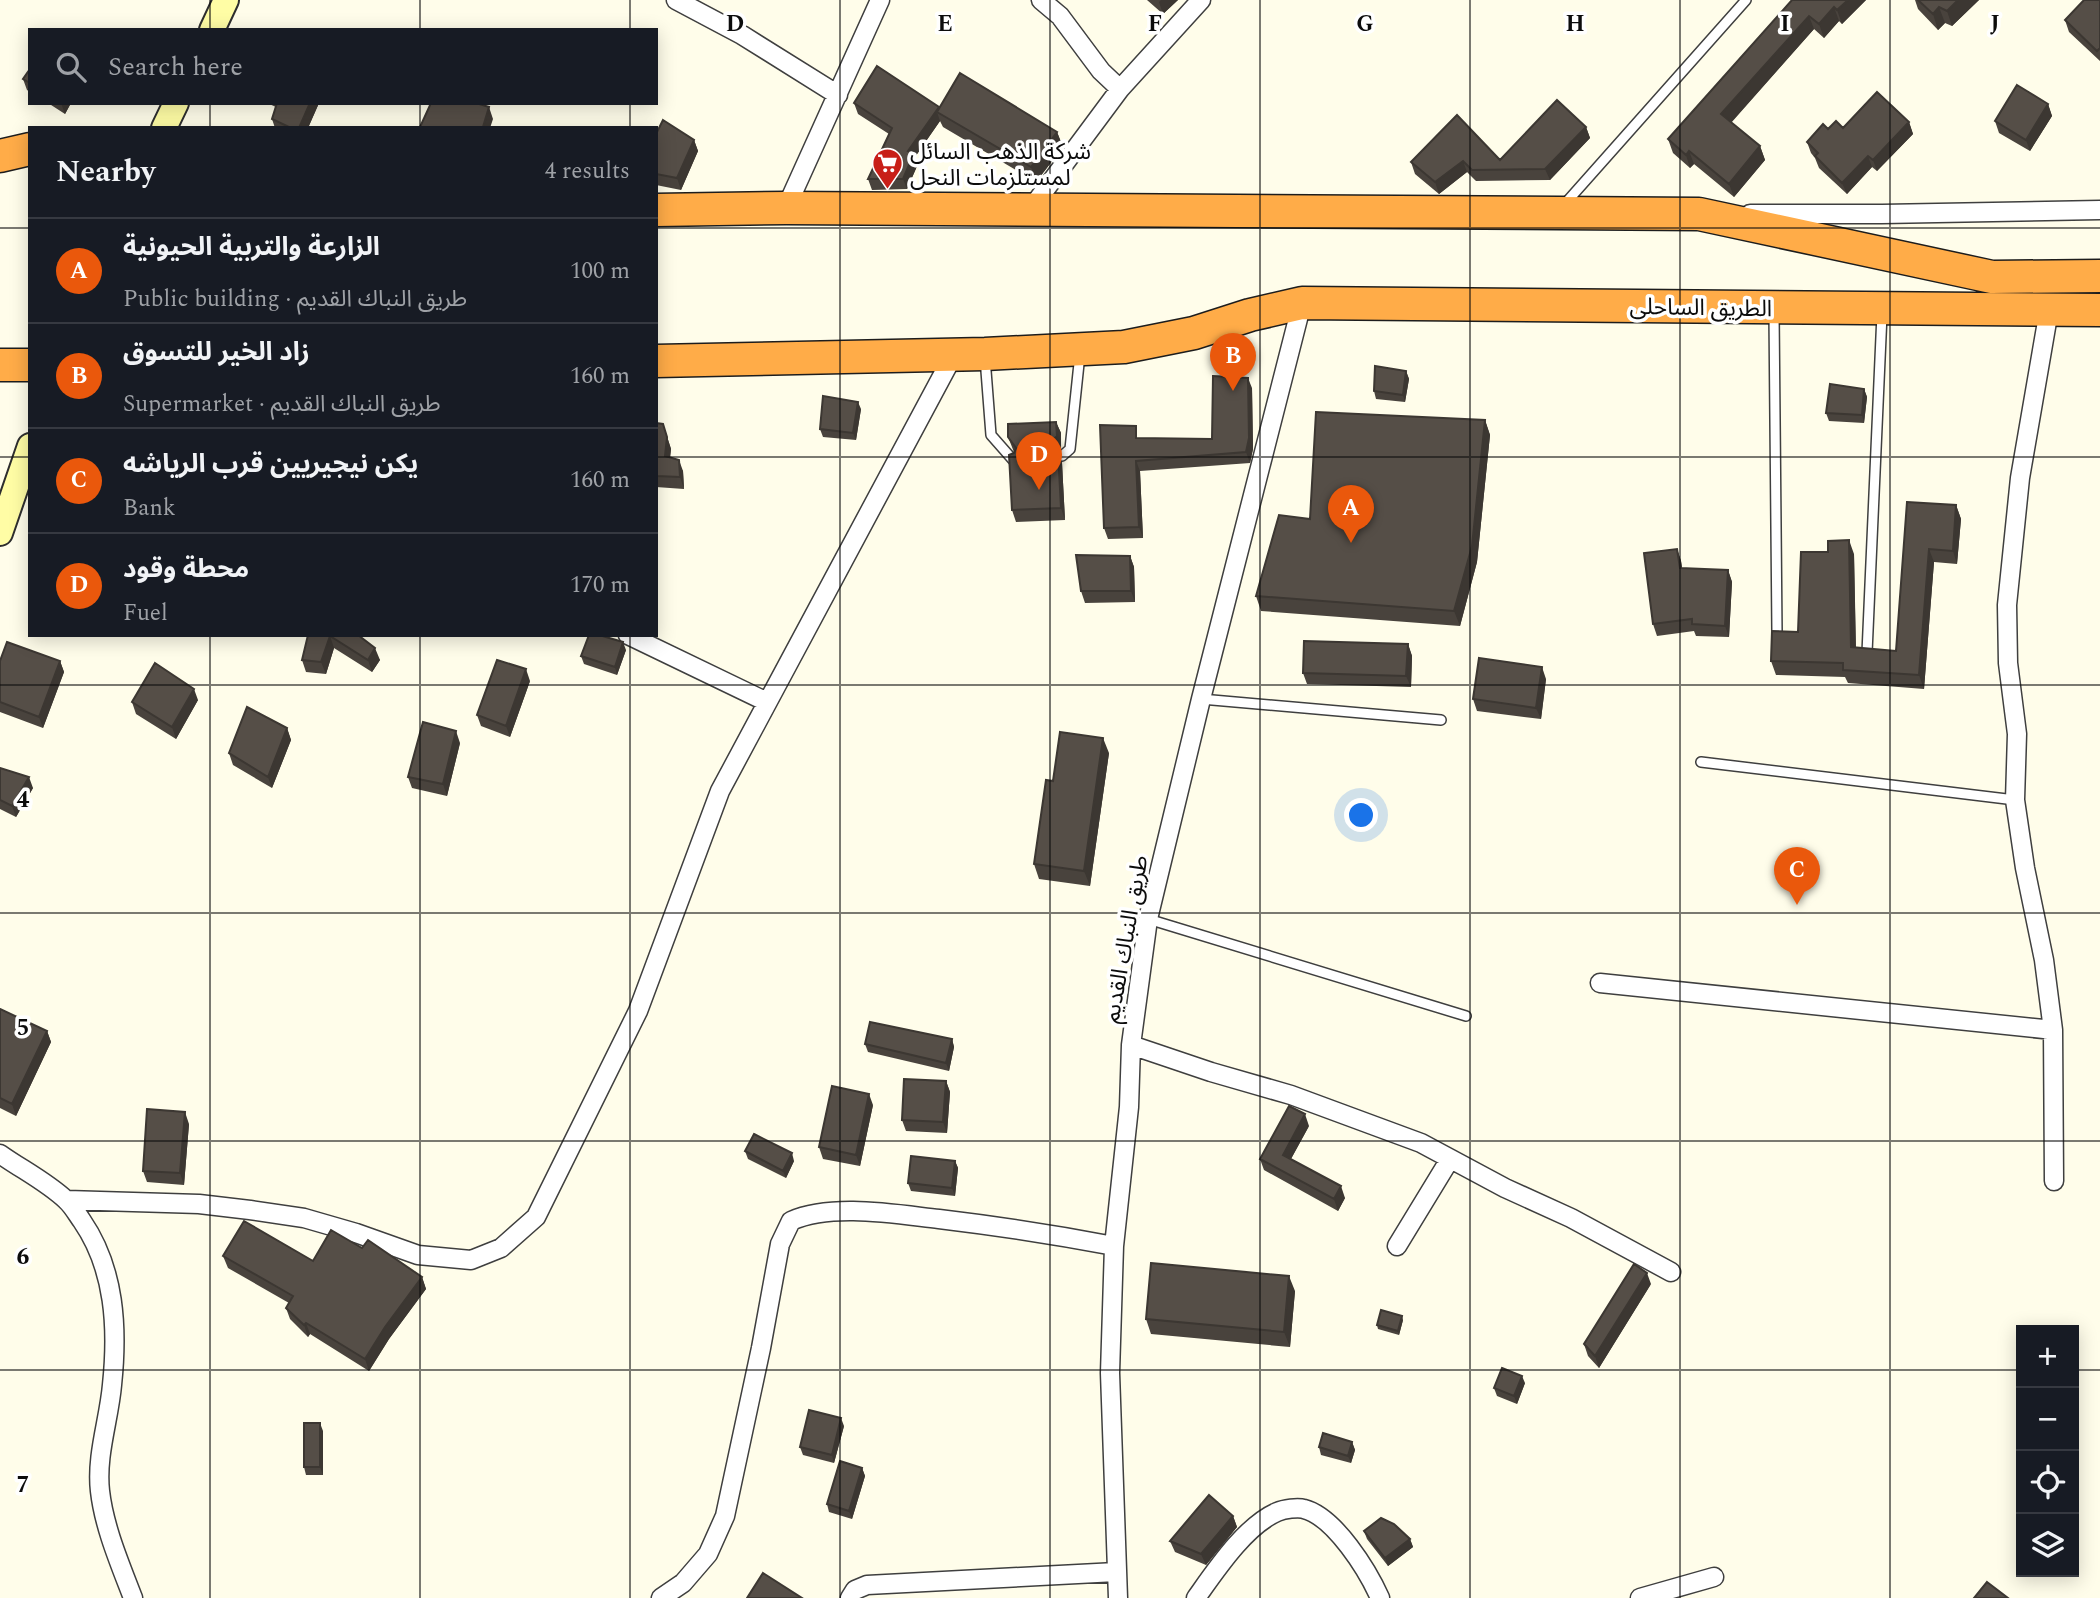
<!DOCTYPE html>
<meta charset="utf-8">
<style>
:root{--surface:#171b24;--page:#242831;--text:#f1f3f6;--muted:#9ea1a6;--line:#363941;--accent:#ea580c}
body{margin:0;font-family:Spectral,"Noto Sans Arabic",serif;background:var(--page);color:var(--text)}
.controls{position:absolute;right:21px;bottom:21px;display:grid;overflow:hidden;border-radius:0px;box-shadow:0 4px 18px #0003}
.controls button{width:63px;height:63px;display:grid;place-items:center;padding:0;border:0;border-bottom:2px solid var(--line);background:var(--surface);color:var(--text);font:35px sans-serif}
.you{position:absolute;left:1362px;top:816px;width:24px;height:24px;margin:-18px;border:5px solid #fff;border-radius:50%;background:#1a73e8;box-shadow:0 0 0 10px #1a73e833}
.badge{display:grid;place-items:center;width:46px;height:46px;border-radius:50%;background:var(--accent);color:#fff;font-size:23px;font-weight:700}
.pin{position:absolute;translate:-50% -58px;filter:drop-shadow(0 2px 4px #0008)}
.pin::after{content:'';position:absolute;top:37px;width:24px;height:21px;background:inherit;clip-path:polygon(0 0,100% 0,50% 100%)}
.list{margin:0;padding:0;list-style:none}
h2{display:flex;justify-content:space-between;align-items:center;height:91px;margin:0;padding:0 28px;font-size:30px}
h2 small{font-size:23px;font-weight:400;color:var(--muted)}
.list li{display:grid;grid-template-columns:46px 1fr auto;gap:21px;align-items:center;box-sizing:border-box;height:105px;padding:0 28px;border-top:2px solid var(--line)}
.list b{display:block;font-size:26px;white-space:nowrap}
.list p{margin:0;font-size:23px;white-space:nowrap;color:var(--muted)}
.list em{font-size:23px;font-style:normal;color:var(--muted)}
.icon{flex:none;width:38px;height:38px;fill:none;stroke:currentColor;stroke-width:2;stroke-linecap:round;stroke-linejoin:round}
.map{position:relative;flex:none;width:2100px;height:1598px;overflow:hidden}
.search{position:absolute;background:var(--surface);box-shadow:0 4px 18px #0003;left:28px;top:28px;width:630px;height:77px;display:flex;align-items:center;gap:18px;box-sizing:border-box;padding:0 24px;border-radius:0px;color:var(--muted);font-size:26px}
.panel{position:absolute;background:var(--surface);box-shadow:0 4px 18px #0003;left:28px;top:126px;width:630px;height:511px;border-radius:0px}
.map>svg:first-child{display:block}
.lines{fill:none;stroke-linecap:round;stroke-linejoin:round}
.lane-casing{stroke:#3f3f3f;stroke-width:12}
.street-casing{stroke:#3f3f3f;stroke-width:21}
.secondary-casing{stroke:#2e2e2e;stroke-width:28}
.highway-casing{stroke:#1d1d1d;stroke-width:35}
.lane{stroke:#fff;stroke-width:9}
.street{stroke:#fff;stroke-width:18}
.secondary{stroke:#fffda5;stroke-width:24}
.highway{stroke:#ffac48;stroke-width:32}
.wall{fill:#49433d}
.shaded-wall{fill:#3c3732}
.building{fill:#554e47;stroke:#3c3732;stroke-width:2}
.grid{fill:none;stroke:#0c0c0c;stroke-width:2;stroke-opacity:0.55}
.labels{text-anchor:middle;stroke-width:7;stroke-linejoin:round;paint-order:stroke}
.poi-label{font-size:23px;fill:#0c0c0c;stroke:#fff;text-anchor:start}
.street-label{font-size:23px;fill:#0c0c0c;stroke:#fff}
.grid-label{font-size:23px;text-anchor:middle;font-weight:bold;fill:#0c0c0c;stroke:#fff;stroke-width:7;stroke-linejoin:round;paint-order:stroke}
</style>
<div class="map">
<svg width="2100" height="1598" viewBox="0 0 2100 1598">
<rect width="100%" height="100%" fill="#fffdea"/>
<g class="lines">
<defs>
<path id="lane" d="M1563 206 1746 0
M1774 313 1777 633
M985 358 991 435 1013 460
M1062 456 1070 449 1080 354
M1867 653 1882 314
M1201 699 1441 720
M1701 762 2015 800
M1148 919 1466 1016"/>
<path id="street" d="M676 0 742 35 838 95
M1041 0 1060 16 1101 71 1120 89
M786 208 880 0
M1030 210 1120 89 1201 0
M1750 214H1882L2100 210
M2049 310 2020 478 2007 605 2008 663 2017 734 2015 800 2025 868 2044 960 2053 1030 2054 1181
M628 635 767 702
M1600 983 2053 1030
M1131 1045 1211 1072 1291 1095 1421 1143 1505 1188 1571 1218 1671 1272
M0 1154C21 1169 47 1182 66 1200 72 1205 77 1214 82 1221 115 1269 118 1328 112 1385 109 1420 96 1455 100 1491 104 1527 120 1564 133 1598
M67 1200 199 1204 250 1210 304 1218 356 1233 418 1255 471 1260 501 1248 536 1217 638 1011 720 791 954 354
M1397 1246 1450 1159
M661 1598 683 1583 708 1554 725 1516 761 1348 780 1244 791 1221C832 1203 894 1214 939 1219 997 1226 1056 1235 1114 1246
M850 1598 855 1590 867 1585 1116 1572
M1118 1598 1110 1373 1114 1246 1129 1107 1131 1045 1148 919 1201 699 1302 303
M1196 1598C1216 1570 1245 1526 1277 1512 1284 1509 1298 1507 1304 1509 1335 1517 1368 1571 1380 1598
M1640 1598 1714 1577"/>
<path id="secondary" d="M212 30 226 0
M164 128 176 103
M0 533 30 446"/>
<path id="highway" d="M0 156 30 149
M656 210 786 208 1699 214 1992 277 2100 276
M656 361 985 354 1124 347 1194 333 1250 315 1302 303 2100 310
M0 365H30"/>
</defs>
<use href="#lane" class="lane-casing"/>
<use href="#street" class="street-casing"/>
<use href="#secondary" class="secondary-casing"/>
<use href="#highway" class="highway-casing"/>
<use href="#lane" class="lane"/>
<use href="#street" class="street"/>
<use href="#secondary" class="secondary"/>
<use href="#highway" class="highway"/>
</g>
<path class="wall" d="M1147 0H1178L1163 14Z
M1792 0H1866L1842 24 1839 21 1824 38 1814 29 1731 123 1760 146 1765 160 1734 197 1694 164 1690 168 1673 153 1668 139Z
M1915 0H1979L1952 26 1945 23 1938 30 1918 9Z
M2100 0V61L2069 32 2065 20Z
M30 69V92L27 90 23 79Z
M48 103H71L65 114Z
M267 103H319L308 128H275L272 119 276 107Z
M854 103 939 107V109L1057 132 1063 147 1036 182 943 127 940 121 915 157 918 164 907 189 872 190 868 179 889 134 858 114Z
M2048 104 2052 116 2030 151 1999 133 1995 121Z
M1909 122 1913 134 1877 171 1872 167 1847 194 1819 168 1815 158 1811 153 1807 142 1828 129Z
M1586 127 1590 138 1550 180 1476 181 1467 172 1439 194 1415 174 1411 162 1500 160Z
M656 134 694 140 698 151 681 190 656 185Z
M1406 371 1409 379 1405 402 1376 399 1374 391Z
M1252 388 1253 449 1250 463 1140 471 1143 538 1108 539 1104 528 1140 438 1212 439Z
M1864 389 1867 397 1864 423 1829 421 1826 413Z
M861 409 856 440 823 437 820 429Z
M1485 420 1490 435 1477 562 1460 626 1261 611 1256 596 1310 519Z
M1056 422 1061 433V447L1057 451 1062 463 1065 520 1016 522 1012 510 1014 452 1008 437Z
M656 423 663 424 671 449 670 457 683 471 684 489 656 487Z
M1907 502 1956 505 1961 519 1957 564 1934 562 1924 689 1848 683 1845 677 1776 675 1771 661 1798 632 1854 554 1856 648 1896 651Z
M1677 549 1681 561 1682 568 1728 570 1732 582 1729 637 1696 636 1694 631 1657 636 1653 624Z
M1130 556 1134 567 1135 602 1085 603 1081 591Z
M308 635H358L380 660 372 672 334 648 326 674 306 672 302 660Z
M1408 644 1412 656 1411 687 1307 684 1303 673Z
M626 650 617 675 584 664 581 656Z
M0 661H60L64 672 43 728 0 712Z
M1546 679 1541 719 1477 711 1473 699Z
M530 681 510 737 481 726 477 715Z
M198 700 176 739 136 714 132 702Z
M287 728 291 740 272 788 233 765 229 753Z
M460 743 447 796 412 788 408 777Z
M1109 753 1090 886 1039 879 1034 864 1053 781Z
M0 768 33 788 16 817 0 809Z
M0 1010 47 1031 51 1042 16 1116 0 1108Z
M952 1039 954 1047 949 1071 868 1052 865 1044Z
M946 1081 950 1092 947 1133 906 1131 902 1120Z
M873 1105 860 1166 823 1159 819 1147Z
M189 1124 184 1185 147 1182 143 1171Z
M1309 1126 1291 1159 1345 1198 1338 1211 1264 1170 1260 1159Z
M745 1151 794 1161 786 1178 748 1159Z
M955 1161 958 1168 955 1196 911 1191 908 1183Z
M362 1248 422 1277 426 1289 389 1339 369 1371 310 1334 308 1337 290 1319 286 1308 289 1303 228 1268 223 1256 313 1261Z
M1651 1284 1599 1368 1588 1356 1584 1344Z
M1295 1291 1290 1347 1151 1334 1146 1319Z
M1403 1320 1399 1335 1378 1329 1377 1325Z
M1525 1383 1517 1404 1497 1396 1494 1388Z
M844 1426 834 1463 803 1455 800 1447Z
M323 1431V1475H306L304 1467Z
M1352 1442 1355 1450 1351 1463 1321 1455 1319 1447Z
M862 1468 865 1476 852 1519 829 1512 827 1504Z
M1233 1516 1237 1527 1206 1565 1175 1552 1170 1541Z
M1364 1531 1410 1539 1413 1547 1388 1566 1367 1539Z"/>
<path class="shaded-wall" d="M1161 0H1178L1163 14 1159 2Z
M1848 0H1866L1842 24 1837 10Z
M1958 0H1979L1952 26 1947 11Z
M1834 7 1839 21 1824 38 1819 24Z
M1939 7 1945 23 1938 30 1933 14Z
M1809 16 1814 29 1726 128 1721 114Z
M61 103H71L65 114Z
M310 103H319L308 128H299Z
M2048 104 2052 116 2030 151 2026 140Z
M489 107 493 119 490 128H483Z
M939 107 941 115 937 112 940 121 915 157 918 164 907 189 903 179 908 151Z
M1909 122 1913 134 1877 171 1873 160Z
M1586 127 1590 138 1550 180 1545 169Z
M1057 132 1063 147 1036 182 1031 167Z
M694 140 698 151 681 190 677 178Z
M1760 146 1765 160 1734 197 1729 184Z
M1689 151 1694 164 1690 168 1686 155Z
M1868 156 1872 167 1847 194 1842 183Z
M1463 161 1467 172 1439 194 1435 182Z
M1406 371 1409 379 1405 402 1403 395Z
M1248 378 1252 388 1253 449 1250 463 1246 452Z
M1864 389 1867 397 1864 423 1862 415Z
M858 402 861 409 856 440 853 433Z
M1485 420 1490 435 1477 562 1460 626 1454 611Z
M1056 422 1061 433V447L1056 453 1051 445Z
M663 424 671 449 669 468 665 456Z
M1058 451 1062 463 1065 520 1061 508Z
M679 460 683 471 684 489 680 477Z
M1136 461 1140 471 1143 538 1139 527Z
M1956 505 1961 519 1957 564 1953 551Z
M1849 540 1854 554 1856 661 1851 647Z
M1677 549 1681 561 1684 579 1680 568Z
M1929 549 1934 562 1924 689 1919 675Z
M1130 556 1134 567 1135 602 1131 591Z
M1728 570 1732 582 1729 637 1725 626Z
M330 636 334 648 326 674 321 662Z
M623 642 626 650 617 675 615 667Z
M1408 644 1412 656 1411 687 1406 676Z
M375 648 380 660 372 672 368 660Z
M60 661 64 672 43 728 39 717Z
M1542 667 1546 679 1541 719 1536 708Z
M526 669 530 681 510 737 506 726Z
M194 689 198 700 176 739 172 727Z
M287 728 291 740 272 788 268 777Z
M456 731 460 743 447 796 443 784Z
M1103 738 1109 753 1090 886 1084 871Z
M29 777 33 788 16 817 12 806Z
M47 1031 51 1042 16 1116 12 1104Z
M952 1039 954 1047 949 1071 946 1063Z
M946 1081 950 1092 947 1133 943 1122Z
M869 1094 873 1105 860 1166 856 1155Z
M185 1112 189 1124 184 1185 180 1173Z
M1305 1114 1309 1126 1287 1166 1283 1155Z
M792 1153 794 1161 786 1178 783 1171Z
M955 1161 958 1168 955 1196 952 1188Z
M1341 1186 1345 1198 1338 1211 1334 1199Z
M1647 1273 1651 1284 1599 1368 1595 1356Z
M1289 1276 1295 1291 1290 1347 1284 1332Z
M422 1277 426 1289 389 1339 369 1371 365 1359 385 1327Z
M1402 1316 1403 1320 1399 1335 1398 1331Z
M306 1323 310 1334 308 1337 304 1325Z
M1522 1376 1525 1383 1517 1404 1514 1396Z
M841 1418 844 1426 834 1463 832 1455Z
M320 1423 323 1431V1475L320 1467Z
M1352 1442 1355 1450 1351 1463 1348 1456Z
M862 1468 865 1476 852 1519 849 1511Z
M1233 1516 1237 1527 1206 1565 1201 1554Z
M1410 1539 1413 1547 1388 1566 1385 1558Z"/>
<path class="building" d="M1792 0H1848L1837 10 1834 7 1819 24 1809 16 1721 114 1760 146 1729 184 1689 151 1686 155 1668 139Z
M1918 0H1958L1947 11 1939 7 1933 14Z
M2084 0H2100V48L2097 51 2065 20Z
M877 66 939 107 908 151 914 153 903 179H868L892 128 854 103Z
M30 69V83L23 79Z
M960 73 1057 132 1031 167 937 112Z
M2017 85 2048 104 2026 140 1995 121Z
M1877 92 1909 122 1873 160 1868 156 1842 183 1815 156 1818 153 1807 142 1823 124 1828 129 1836 121 1843 128Z
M1557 100 1586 127 1545 169 1472 170 1463 161 1435 182 1411 162 1457 115 1500 160Z
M277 103H310L299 128H291L272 119Z
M431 103H476L489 107 483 127 485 128H421L420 127Z
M663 120 694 140 677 178 656 174V134Z
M1375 366 1406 371 1403 395 1374 391Z
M1213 376 1248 378 1249 438 1246 452 1136 461 1139 527 1104 528 1100 425 1136 426V438L1212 439Z
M1830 384 1864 389 1862 415 1826 413Z
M823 396 858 402 853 433 820 429Z
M1316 412 1485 420 1472 546 1454 611 1256 596 1279 515 1310 519Z
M1056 422 1057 436 1051 442V445L1053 450 1058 451 1061 508 1012 510 1009 455 1014 453 1016 448 1008 437V424Z
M656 423 663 424 667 437 665 456 679 460 680 477 656 476Z
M1907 502 1956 505 1953 551 1929 549 1919 675 1843 670V663L1771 661 1772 631 1798 632 1801 552H1828V541L1849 540 1851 647 1896 651Z
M1677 549 1680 568 1728 570 1725 626 1692 624V619L1653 624 1644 553Z
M1076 555 1130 556 1131 591H1081Z
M308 635H358L375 648 368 660 330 636 321 662 302 660Z
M589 635H599L623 642 615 667 581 656Z
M1304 641 1408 644 1406 676 1303 673Z
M7 642 60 661 39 717 0 702V661Z
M1479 658 1542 667 1536 708 1473 699Z
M497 660 526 669 506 726 477 715Z
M155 663 194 689 172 727 132 702Z
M247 707 287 728 268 777 229 753Z
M423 722 456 731 443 784 408 777Z
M1060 732 1103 738 1084 871 1034 864 1046 780 1053 781Z
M0 768 29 777 12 806 0 800Z
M0 1009 47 1031 12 1104 0 1098Z
M870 1022 952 1039 946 1063 865 1044Z
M904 1079 946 1081 943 1122 902 1120Z
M832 1086 869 1094 856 1155 819 1147Z
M1289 1106 1305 1114 1283 1155 1341 1186 1334 1199 1260 1159Z
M147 1109 185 1112 180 1173 143 1171Z
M754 1134 792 1153 783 1171 745 1151Z
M911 1156 955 1161 952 1188 908 1183Z
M244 1221 313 1261 331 1230 362 1248 368 1240 422 1277 385 1327 365 1359 306 1323 304 1325 286 1308 293 1296 223 1256Z
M1151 1263 1289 1276 1284 1332 1146 1319Z
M1634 1264 1647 1273 1595 1356 1584 1344Z
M1381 1310 1402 1316 1398 1331 1377 1325Z
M1502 1368 1522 1376 1514 1396 1494 1388Z
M809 1410 841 1418 832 1455 800 1447Z
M304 1423H320V1467H304Z
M1323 1433 1352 1442 1348 1456 1319 1447Z
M840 1461 862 1468 849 1511 827 1504Z
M1209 1495 1233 1516 1201 1554 1170 1541Z
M1381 1518 1394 1524 1410 1539 1385 1558 1364 1531Z
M763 1573 802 1598H747Z
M1987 1582 2008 1598H1974Z"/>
<path class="grid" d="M210 0V30M420 0V30M630 0V30M840 0V1598M1050 0V1598M1260 0V1598M1470 0V1598M1680 0V1598M1890 0V1598M210 103V128M420 103V128M630 103V128M0 228H30M656 228H2100M0 457H30M656 457H2100M210 635V1598M420 635V1598M630 635V1598M0 685H2100M0 913H2100M0 1141H2100M0 1370H2021M2074 1370H2100"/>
<defs>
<symbol id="supermarket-pin" viewBox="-11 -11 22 30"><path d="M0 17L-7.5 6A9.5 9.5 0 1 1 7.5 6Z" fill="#c81f18" stroke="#fff"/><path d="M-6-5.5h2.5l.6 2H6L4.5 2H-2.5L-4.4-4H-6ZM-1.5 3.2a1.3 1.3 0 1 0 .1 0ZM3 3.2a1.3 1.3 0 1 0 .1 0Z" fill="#fff"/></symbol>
</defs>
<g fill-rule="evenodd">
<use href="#supermarket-pin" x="870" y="146" width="35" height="47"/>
</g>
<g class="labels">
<g class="poi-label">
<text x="910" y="159">شركة الذهب السائل<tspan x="910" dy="26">لمستلزمات النحل</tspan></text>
</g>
<g class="street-label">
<text transform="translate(1701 307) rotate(1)" y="8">الطريق الساحلى</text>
<text transform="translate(1125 939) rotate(-80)" y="8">طريق النباك القديم</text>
</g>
</g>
<g class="grid-label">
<text x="735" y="31">D</text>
<text x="945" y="31">E</text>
<text x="1155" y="31">F</text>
<text x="1365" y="31">G</text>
<text x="1575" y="31">H</text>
<text x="1785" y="31">I</text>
<text x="1995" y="31">J</text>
<text x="23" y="807">4</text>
<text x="23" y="1035">5</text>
<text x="23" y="1264">6</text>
<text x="23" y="1492">7</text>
</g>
</svg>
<div class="controls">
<button>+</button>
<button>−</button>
<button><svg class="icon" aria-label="locate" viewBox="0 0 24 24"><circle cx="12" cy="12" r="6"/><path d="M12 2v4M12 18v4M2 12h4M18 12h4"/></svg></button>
<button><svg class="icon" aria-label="layers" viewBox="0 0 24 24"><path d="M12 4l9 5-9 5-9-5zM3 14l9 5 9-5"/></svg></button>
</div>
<div class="you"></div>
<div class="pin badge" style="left:1351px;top:543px">A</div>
<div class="pin badge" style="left:1233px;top:391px">B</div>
<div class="pin badge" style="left:1797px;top:905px">C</div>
<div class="pin badge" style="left:1039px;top:490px">D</div>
<div class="search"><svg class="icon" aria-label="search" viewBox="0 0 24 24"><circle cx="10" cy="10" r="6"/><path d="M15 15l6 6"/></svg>Search here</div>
<section class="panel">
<h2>Nearby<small>4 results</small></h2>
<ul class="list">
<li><span class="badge">A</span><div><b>الزارعة والتربية الحيونية</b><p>Public building · طريق النباك القديم</p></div><em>100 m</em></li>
<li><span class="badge">B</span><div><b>زاد الخير للتسوق</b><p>Supermarket · طريق النباك القديم</p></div><em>160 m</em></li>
<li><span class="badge">C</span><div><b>يكن نيجيريين قرب الرياشه</b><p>Bank</p></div><em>160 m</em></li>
<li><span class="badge">D</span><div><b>محطة وقود</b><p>Fuel</p></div><em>170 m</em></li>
</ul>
</section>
</div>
